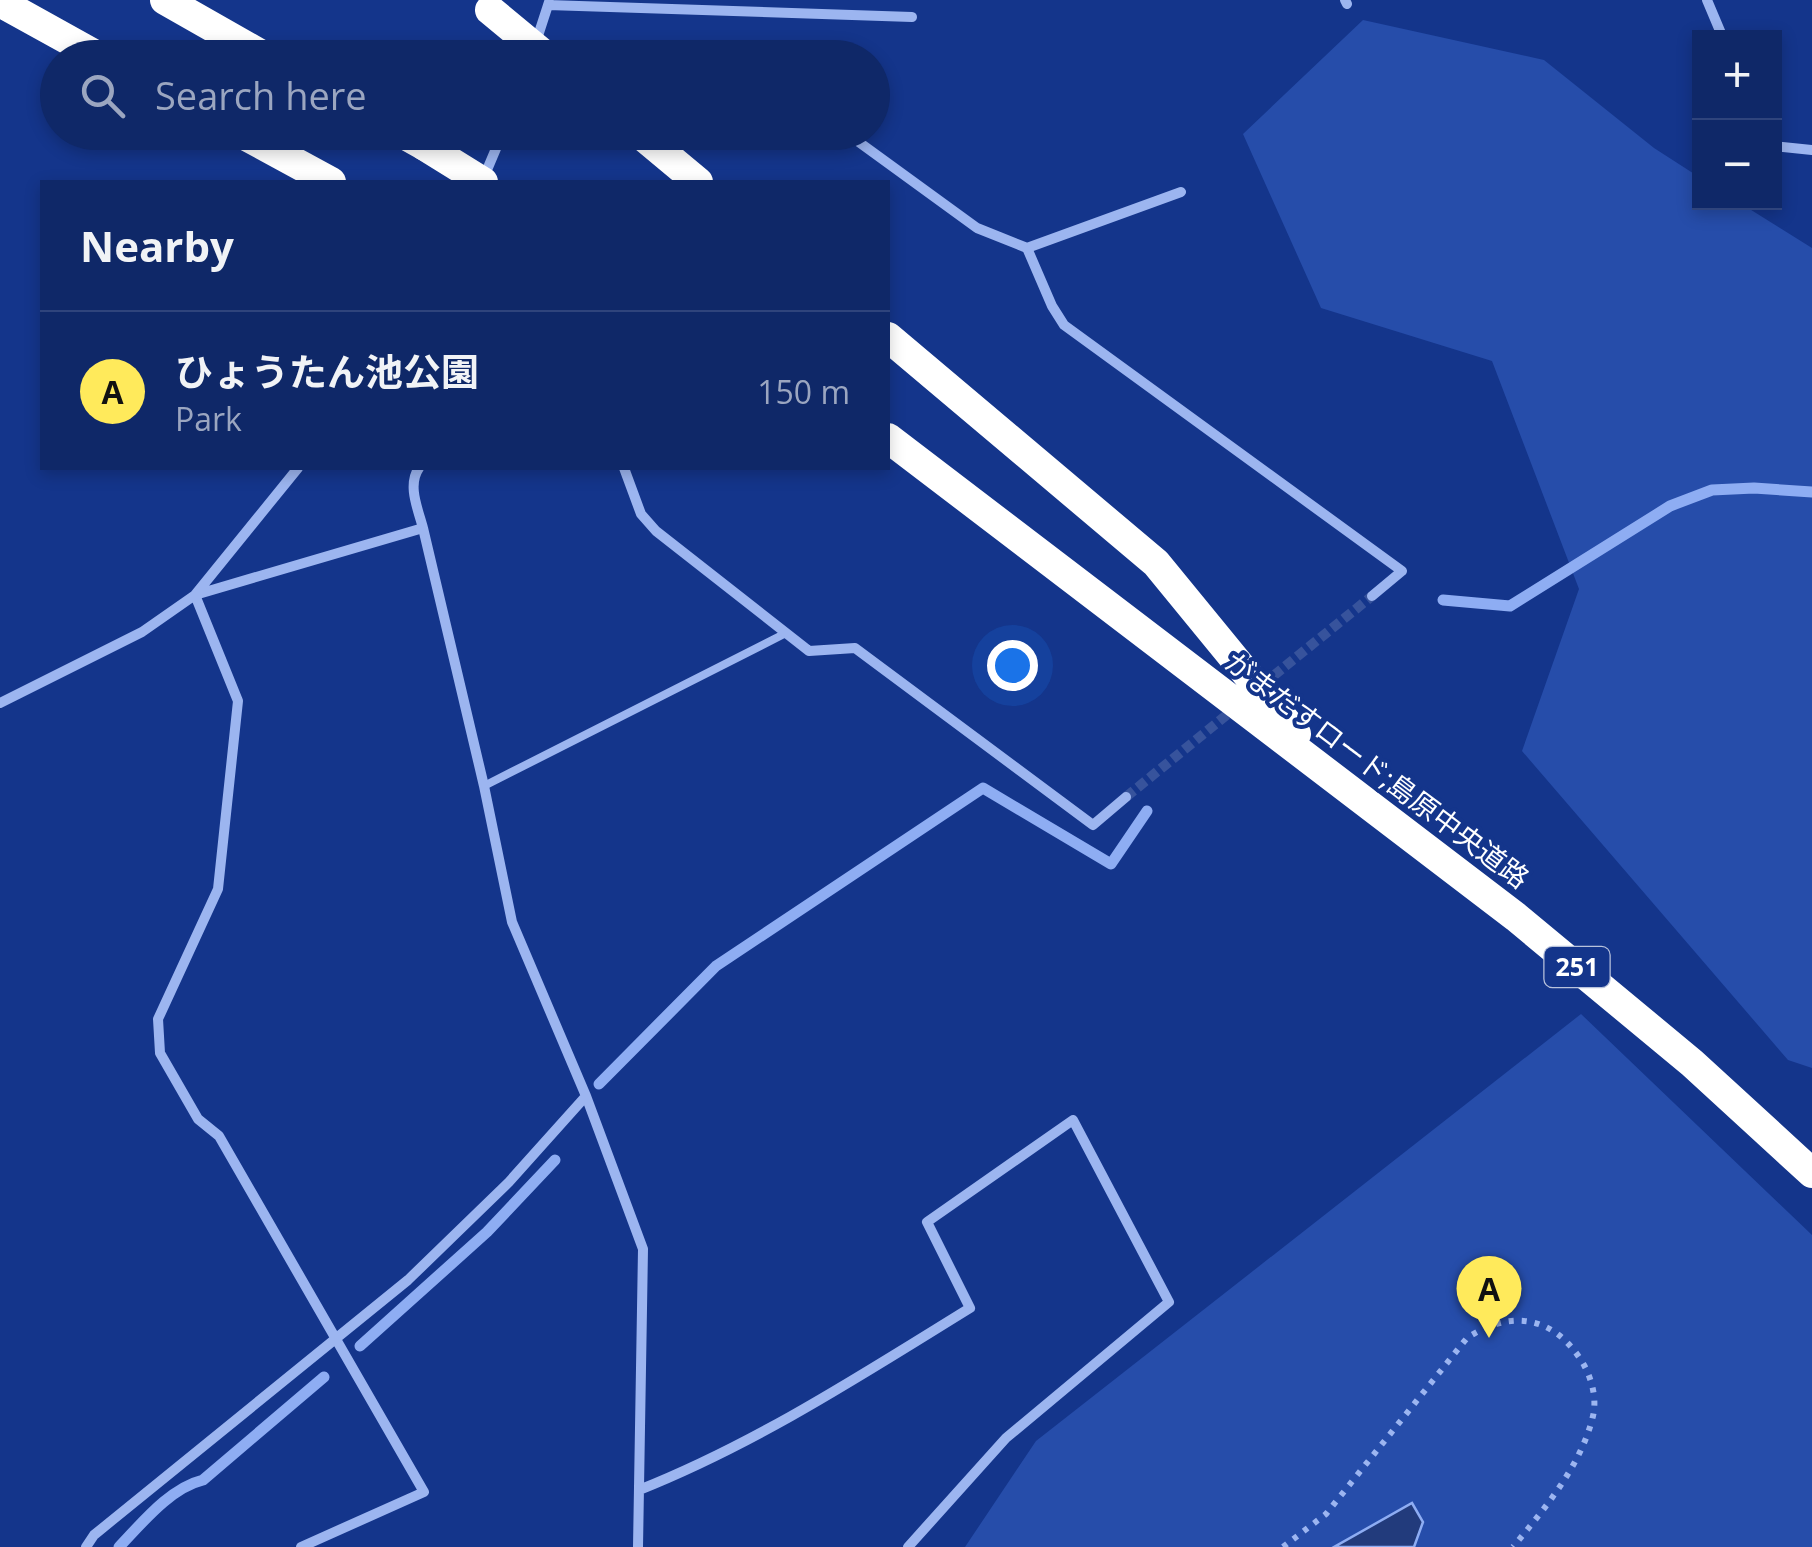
<!DOCTYPE html>
<meta charset="utf-8">
<style>
:root{--surface:#0f2868;--page:#1d3471;--text:#f1f3f6;--muted:#9ba6c0;--line:#2f447c;--accent:#ffea5b}
body{margin:0;font-family:"Open Sans","Noto Sans JP",sans-serif;background:var(--page);color:var(--text)}
.controls{position:absolute;right:30px;top:30px;display:grid;overflow:hidden;border-radius:0px;box-shadow:0 5px 15px #0003}
.controls button{width:90px;height:90px;display:grid;place-items:center;padding:0;border:0;border-bottom:2px solid var(--line);background:var(--surface);color:var(--text);font:50px sans-serif}
.you{position:absolute;left:1012px;top:665px;width:35px;height:35px;margin:-25px;border:8px solid #fff;border-radius:50%;background:#1a73e8;box-shadow:0 0 0 15px #1a73e833}
.badge{display:grid;place-items:center;width:65px;height:65px;border-radius:50%;background:var(--accent);color:#111;font-size:32px;font-weight:700}
.pin{position:absolute;translate:-50% -82px;filter:drop-shadow(0 2px 5px #0008)}
.pin::after{content:'';position:absolute;top:52px;width:35px;height:30px;background:inherit;clip-path:polygon(0 0,100% 0,50% 100%)}
.list{margin:0;padding:0;list-style:none}
h2{display:flex;justify-content:space-between;align-items:center;height:130px;margin:0;padding:0 40px;font-size:42px}
h2 small{font-size:32px;font-weight:400;color:var(--muted)}
.list li{display:grid;grid-template-columns:65px 1fr auto;gap:30px;align-items:center;box-sizing:border-box;height:160px;padding:0 40px;border-top:2px solid var(--line)}
.list b{display:block;font-size:38px;white-space:nowrap}
.list p{margin:0;font-size:32px;white-space:nowrap;color:var(--muted)}
.list em{font-size:32px;font-style:normal;color:var(--muted)}
.icon{flex:none;width:55px;height:55px;fill:none;stroke:currentColor;stroke-width:2;stroke-linecap:round;stroke-linejoin:round}
.map{position:relative;flex:none;width:1812px;height:1547px;overflow:hidden}
.search{position:absolute;background:var(--surface);box-shadow:0 5px 15px #0003;left:40px;top:40px;width:850px;height:110px;display:flex;align-items:center;gap:25px;box-sizing:border-box;padding:0 35px;border-radius:55px;color:var(--muted);font-size:38px}
.panel{position:absolute;background:var(--surface);box-shadow:0 5px 15px #0003;left:40px;top:180px;width:850px;height:290px;border-radius:0px}
.map>svg:first-child{display:block}
.green{fill:#264daa}
.water{fill:#223b7c;stroke:#8eadf3;stroke-width:2.5}
.lines{fill:none;stroke-linecap:round;stroke-linejoin:round}
.stream{stroke:#8eadf3;stroke-width:11}
.street-tunnel{stroke:#37539c;stroke-width:10;stroke-dasharray:10 5;stroke-linecap:butt}
.path{stroke:#9cb5f0;stroke-width:6;stroke-dasharray:5 8;stroke-linecap:butt}
.lane{stroke:#9cb5f0;stroke-width:8}
.street{stroke:#9cb5f0;stroke-width:10}
.highway{stroke:#fff;stroke-width:30}
.highway-bridge{stroke:#fff;stroke-width:30}
.labels{text-anchor:middle;stroke-width:8;stroke-linejoin:round;paint-order:stroke}
.shield{fill:#14358b;stroke:#b8c2dc;stroke-width:2.5}
.shield-label{font-size:25px;font-weight:bold;fill:#fff}
.street-label{font-size:28px;fill:#fff;stroke:#14358b}
</style>
<div class="map">
<svg width="1812" height="1547" viewBox="0 0 1812 1547">
<rect width="100%" height="100%" fill="#14358b"/>
<path class="green" d="M1363 20 1544 60 1654 148 1699 177 1700 202 1740 203 1812 248V1068L1788 1060 1522 751 1579 589 1492 361 1321 308 1243 134Z
M1581 1014 1812 1235V1547H965L1036 1441Z"/>
<path class="water" d="M1412 1503 1423 1522 1414 1547H1334Z"/>
<g class="lines">
<path class="stream" d="M1443 600 1510 606 1670 506 1712 490 1754 488 1812 492
M599 1084 716 966 983 788 1111 864 1147 811
M360 1346 487 1232 555 1160
M119 1547C142 1523 170 1488 203 1480L324 1377"/>
<path class="street-tunnel" d="M1262 685 1372 596
M1126 797 1234 709"/>
<path class="path" d="M1283 1547 1326 1514 1467 1338C1513 1308 1556 1317 1584 1365 1592 1380 1597 1399 1593 1416 1581 1466 1545 1508 1513 1547"/>
<path class="lane" d="M484 786 786 633"/>
<path class="street" d="M1345 0 1347 4
M1707 0 1723 38
M548 5 912 17
M536 42 549 2
M845 132 977 228 1027 248 1052 306 1064 325 1402 571 1372 596
M1774 146 1812 150
M484 177 503 132
M1027 248 1181 192
M419 468C407 485 418 509 423 528
M624 468 641 514 656 531 809 651 855 648 1093 825 1126 797
M195 595 238 701 218 889 158 1019 160 1053 198 1119 219 1136 424 1492 301 1547
M0 703 142 632 195 595 298 468
M586 1096 643 1249 638 1547
M639 1490C757 1443 863 1374 970 1308L927 1222 1073 1120 1169 1302 1006 1438 908 1547
M86 1547 94 1535 408 1280 509 1182 586 1096 512 922 484 786 423 528 195 595"/>
<path class="highway" d="M165 0 267 58
M0 2 101 58
M239 132 331 182
M400 132 425 146
M638 132 698 182
M888 337 1156 563 1296 734
M888 438 1516 917 1692 1063 1812 1173"/>
<path class="highway-bridge" d="M490 10 548 58
M425 146 483 182"/>
</g>
<g class="labels">
<rect class="shield" x="1544.5" y="947" width="65" height="40" rx="8"/>
<g class="shield-label">
<text x="1577" y="976">251</text>
</g>
<g class="street-label">
<text transform="translate(1377 770) rotate(37)" y="10">がまだすロード;島原中央道路</text>
</g>
</g>
</svg>
<div class="controls">
<button>+</button>
<button>−</button>
</div>
<div class="you"></div>
<div class="pin badge" style="left:1489px;top:1338px">A</div>
<div class="search"><svg class="icon" aria-label="search" viewBox="0 0 24 24"><circle cx="10" cy="10" r="6"/><path d="M15 15l6 6"/></svg>Search here</div>
<section class="panel">
<h2>Nearby<small></small></h2>
<ul class="list">
<li><span class="badge">A</span><div><b>ひょうたん池公園</b><p>Park</p></div><em>150 m</em></li>
</ul>
</section>
</div>
